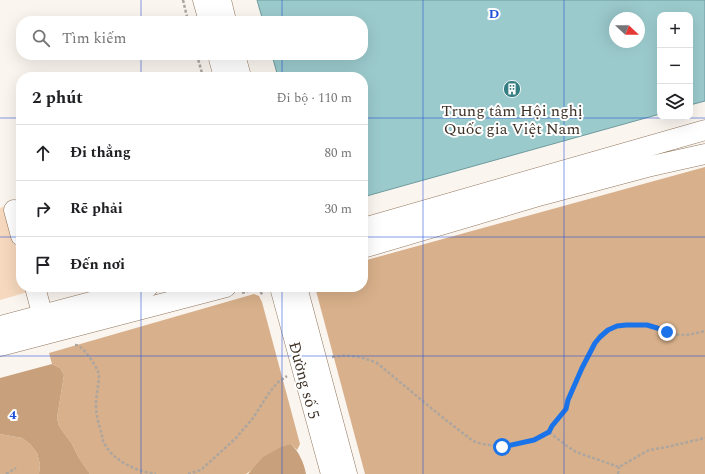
<!DOCTYPE html>
<html lang="vi">
<meta charset="utf-8">
<style>
:root{--surface:#fff;--page:#f6f6f6;--text:#202124;--muted:#757577;--line:#e0e0e0}
body{margin:0;font-family:Spectral,serif;background:var(--page);color:var(--text)}
.controls{position:absolute;right:12px;top:12px;display:grid;overflow:hidden;border-radius:8px;box-shadow:0 4px 16px #0002}
.controls button{width:36px;height:36px;display:grid;place-items:center;padding:0;border:0;border-bottom:1px solid var(--line);background:var(--surface);color:var(--text);font:20px sans-serif}
.compass{position:absolute;left:609px;top:12px;width:36px;height:36px;border-radius:50%;background:var(--surface);box-shadow:0 4px 16px #0002;rotate:112deg}
.stop{position:absolute;width:12px;height:12px;margin:-9px;border:3px solid #1a73e8;border-radius:50%;background:#fff}
.stop.end{background:#1a73e8;border-color:#fff;box-shadow:0 1px 4px #0008}
.list{margin:0;padding:0;list-style:none}
h2{display:flex;justify-content:space-between;align-items:center;height:52px;margin:0;padding:0 16px;font-size:17px}
h2 small{font-size:13px;font-weight:400;color:var(--muted)}
.list li{display:grid;grid-template-columns:26px 1fr auto;gap:12px;align-items:center;box-sizing:border-box;height:56px;padding:0 16px;border-top:1px solid var(--line)}
.list b{display:block;font-size:15px;white-space:nowrap}
.list em{font-size:13px;font-style:normal;color:var(--muted)}
.icon{flex:none;width:22px;height:22px;fill:none;stroke:currentColor;stroke-width:2;stroke-linecap:round;stroke-linejoin:round}
.map{position:relative;flex:none;width:705px;height:474px;overflow:hidden}
.search{position:absolute;background:var(--surface);box-shadow:0 4px 16px #0002;left:16px;top:16px;width:352px;height:44px;display:flex;align-items:center;gap:10px;box-sizing:border-box;padding:0 14px;border-radius:16px;color:var(--muted);font-size:15px}
.panel{position:absolute;background:var(--surface);box-shadow:0 4px 16px #0002;left:16px;top:72px;width:352px;height:220px;border-radius:16px}
.map>svg:first-child{display:block}
.green{fill:#f5d8bd}
.forest{fill:#d8b08b}
.water{fill:#c8a07b}
.building{fill:#9bcacd;stroke:#6e9b9e;fill-rule:evenodd}
.lines{fill:none;stroke-linecap:round;stroke-linejoin:round}
.minor-casing{stroke:#92785f;stroke-width:21}
.path{stroke:#aea69e;stroke-width:2.5;stroke-dasharray:3 2;stroke-linecap:butt}
.minor{stroke:#fff;stroke-width:20}
.route{stroke:#1a73e8;stroke-width:5}
.grid{fill:none;stroke:#1d4ed8;stroke-width:1;stroke-opacity:0.55}
.labels{text-anchor:middle;stroke-width:4;stroke-linejoin:round;paint-order:stroke}
.poi-label{font-size:16px;fill:#3d3126;stroke:#fff}
.street-label{font-size:16px;fill:#3d3126;stroke:#fff}
.grid-label{font-size:13px;text-anchor:middle;font-weight:bold;fill:#1d4ed8;stroke:#fff;stroke-width:4;stroke-linejoin:round;paint-order:stroke}
</style>
<div class="map">
<svg width="705" height="474" viewBox="0 0 705 474">
<rect width="100%" height="100%" fill="#fbf5f0"/>
<path class="green" d="M5 206 21 266V287H27L28 292 0 300V208Z"/>
<path class="forest" d="M705 167V474H365L315 287H363V261Z
M254 294 259 296 262 302 300 444 297 450 291 444 246 474H90L79 458 72 444 59 426 57 418 64 375 60 368 52 364 49 353Z
M0 434 22 438 30 444 37 453 40 464 39 474H0Z"/>
<path class="water" d="M52 364 60 368 64 375 57 418 59 426 72 444 79 458 90 474H39L40 464 37 453 30 444 22 438 0 434V378Z
M291 444C299 452 304 463 306 474H246H248L263 457 281 447Z"/>
<path class="building" d="M257 0H705V101L690 105V15H660V114L363 197V77H278L272 55H363V21H263ZM615 18H639V42H615Z"/>
<g class="lines">
<defs>
<path id="minor" d="M203 0 209 21
M221 0 226 21
M218 55 224 77
M235 55 241 77
M14 210 21 236
M363 228 705 130
M363 248 542 195 647 167 705 154
M35 287 46 328
M280 287 331 474
M297 287 347 474
M0 326 148 287
M0 346 226 287"/>
</defs>
<use href="#minor" class="minor-casing"/>
<path class="path" d="M183 0 188 21
M197 55 203 77
M242 293 254 289 260 291 263 296
M75 345C77 345 79 346 80 347 86 351 98 368 99 375 99 383 96 396 96 405 96 415 98 420 100 429 102 433 102 437 103 441 112 461 136 471 156 474
M332 357C350 354 360 356 377 363L442 417 473 441 482 444 502 447 534 440 549 432 567 446 576 452 619 467 649 450 667 447 705 438
M549 432C550 430 551 427 553 424 557 419 564 414 566 408 567 405 567 402 568 399 575 381 592 341 607 331 618 324 634 324 646 325 653 326 659 329 666 332 681 337 690 335 705 331
M6 474 16 468
M188 474 201 470 236 438 253 418 269 393 277 383 287 376
M618 474 619 467"/>
<use href="#minor" class="minor"/>
</g>
<g class="lines">
<path class="route" d="M502 447 534 440 549 432 552 426 566 409 568 400 582 368 595 343 600 337 608 330 617 326 626 325H647L657 328 667 332"/>
</g>
<path class="grid" d="M141 0V21M282 0V21M423 0V474M564 0V474M141 55V77M282 55V77M0 118H21M363 118H705M0 237H21M363 237H705M141 287V474M282 287V474M0 356H705"/>
<defs>
<symbol id="building-disc" viewBox="-11 -11 22 22"><circle r="9.5" fill="#347d82" stroke="#fff"/><path d="M-4-6H4V6H1V3H-1V6H-4ZM-2.5-4.3h1.7v1.8h-1.7ZM.8-4.3h1.7v1.8H.8ZM-2.5-1h1.7V.8h-1.7ZM.8-1h1.7V.8H.8Z" fill="#fff"/></symbol>
</defs>
<g fill-rule="evenodd">
<use href="#building-disc" x="502" y="79" width="20" height="20"/>
</g>
<g class="labels">
<g class="poi-label">
<text x="512" y="116">Trung tâm Hội nghị<tspan x="512" dy="18">Quốc gia Việt Nam</tspan></text>
</g>
<g class="street-label">
<text transform="translate(305 380) rotate(75)" y="6">Đường số 5</text>
</g>
</g>
<g class="grid-label">
<text x="494" y="18">D</text>
<text x="13" y="419">4</text>
</g>
</svg>
<div class="controls">
<button>+</button>
<button>−</button>
<button><svg class="icon" aria-label="layers" viewBox="0 0 24 24"><path d="M12 4l9 5-9 5-9-5zM3 14l9 5 9-5"/></svg></button>
</div>
<svg class="compass" viewBox="-18 -18 36 36"><path d="M0-13l5 13h-10z" fill="#e53935"/><path d="M0 13l5-13h-10z" fill="#757577"/></svg>
<div class="stop" style="left:502px;top:447px"></div>
<div class="stop end" style="left:667px;top:332px"></div>
<div class="search"><svg class="icon" aria-label="search" viewBox="0 0 24 24"><circle cx="10" cy="10" r="6"/><path d="M15 15l6 6"/></svg>Tìm kiếm</div>
<section class="panel">
<h2>2 phút<small>Đi bộ · 110 m</small></h2>
<ul class="list">
<li><svg class="icon" aria-label="ahead" viewBox="0 0 24 24"><path d="M12 20V5M6 11l6-6 6 6"/></svg><div><b>Đi thẳng</b></div><em>80 m</em></li>
<li><svg class="icon" aria-label="right" viewBox="0 0 24 24"><path d="M7 20v-9h11M14 6l5 5-5 5"/></svg><div><b>Rẽ phải</b></div><em>30 m</em></li>
<li><svg class="icon" aria-label="arrive" viewBox="0 0 24 24"><path d="M6 21V4h12l-3 4 3 4H6"/></svg><div><b>Đến nơi</b></div></li>
</ul>
</section>
</div>
